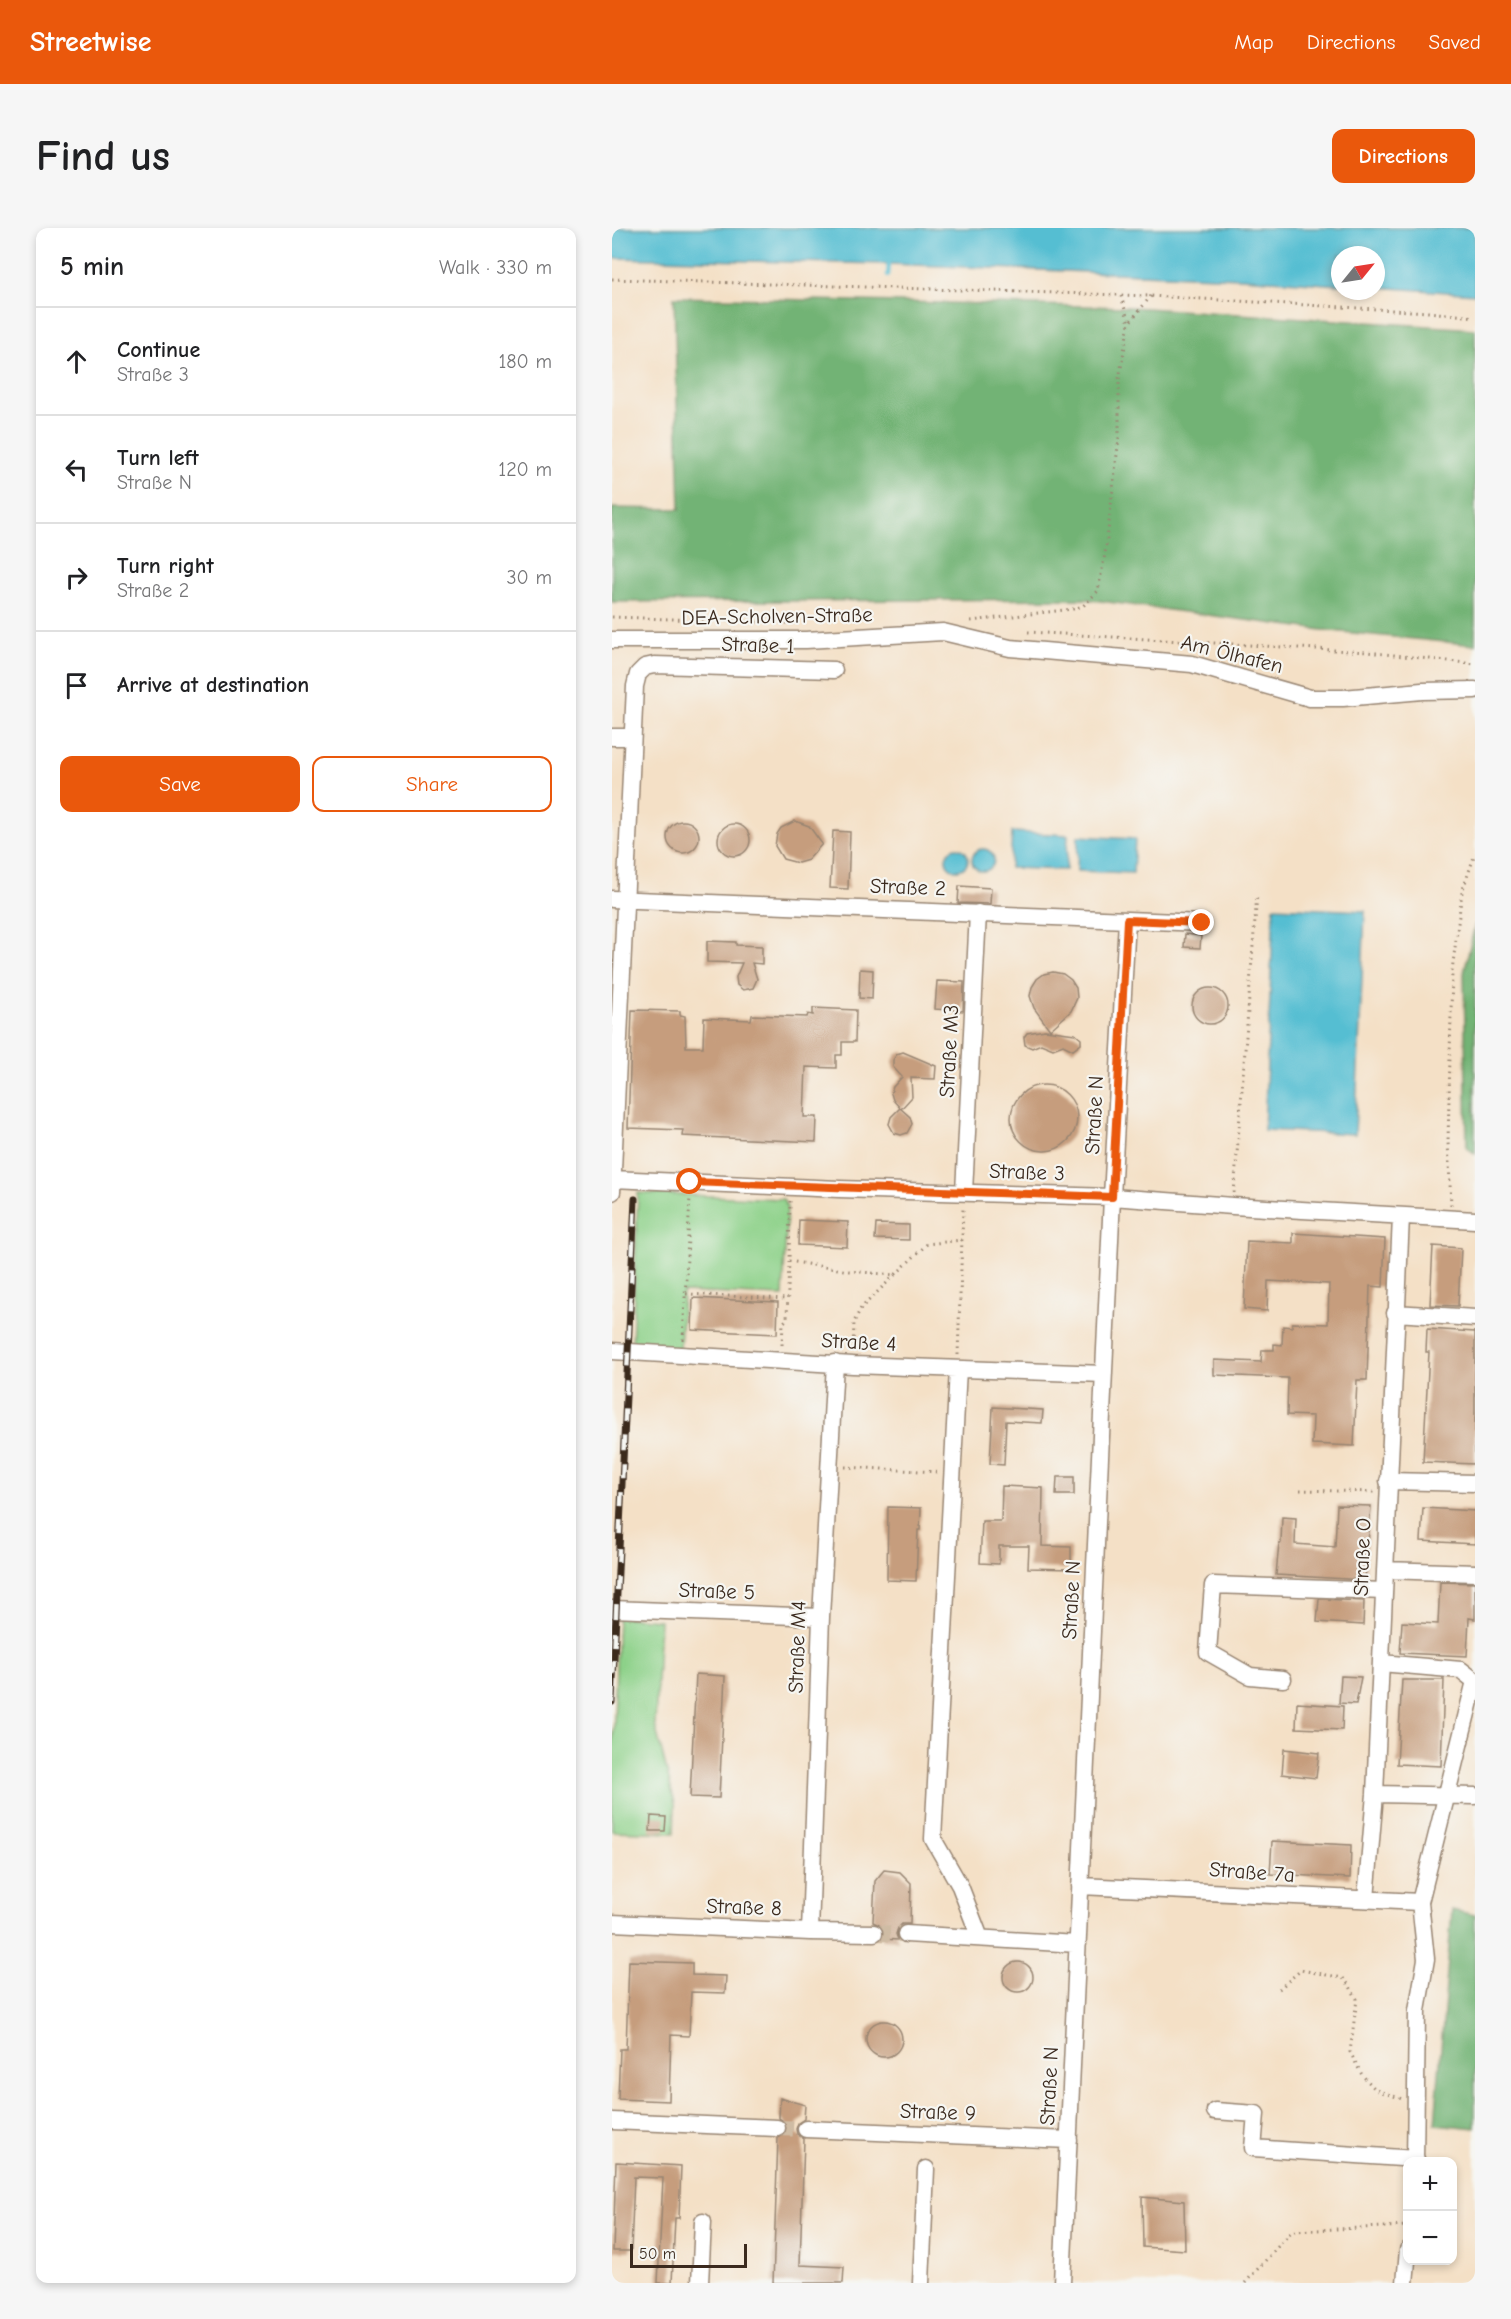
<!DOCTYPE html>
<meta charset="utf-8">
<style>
:root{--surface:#fff;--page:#f6f6f6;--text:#202124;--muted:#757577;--line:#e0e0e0;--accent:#ea580c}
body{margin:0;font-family:"Comic Neue",sans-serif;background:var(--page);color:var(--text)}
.controls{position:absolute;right:18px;bottom:18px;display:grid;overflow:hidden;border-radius:12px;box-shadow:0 3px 9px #0003}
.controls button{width:54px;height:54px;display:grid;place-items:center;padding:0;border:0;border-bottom:2px solid var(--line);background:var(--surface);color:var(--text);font:30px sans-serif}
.compass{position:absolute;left:719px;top:18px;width:54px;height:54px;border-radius:50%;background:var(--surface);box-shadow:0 3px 9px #0003;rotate:60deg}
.scale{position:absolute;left:18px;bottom:15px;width:117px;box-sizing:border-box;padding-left:6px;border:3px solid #3b2a1e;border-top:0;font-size:16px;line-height:21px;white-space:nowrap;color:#3b2a1e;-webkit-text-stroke:4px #f6f6f2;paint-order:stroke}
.stop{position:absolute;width:18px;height:18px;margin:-14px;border:4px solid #ea580c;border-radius:50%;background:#fff}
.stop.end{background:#ea580c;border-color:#fff;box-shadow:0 2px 6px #0008}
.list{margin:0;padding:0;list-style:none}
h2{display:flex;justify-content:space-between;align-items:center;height:78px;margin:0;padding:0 24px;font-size:26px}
h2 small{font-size:20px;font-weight:400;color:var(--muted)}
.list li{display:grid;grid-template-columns:39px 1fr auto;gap:18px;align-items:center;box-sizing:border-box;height:108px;padding:0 24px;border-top:2px solid var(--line)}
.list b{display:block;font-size:22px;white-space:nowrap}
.list p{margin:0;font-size:20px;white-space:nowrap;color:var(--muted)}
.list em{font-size:20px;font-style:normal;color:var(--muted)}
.actions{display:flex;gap:12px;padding:18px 24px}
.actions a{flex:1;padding:14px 0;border:2px solid var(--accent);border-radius:12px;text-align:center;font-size:21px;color:var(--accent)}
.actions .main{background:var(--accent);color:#fff}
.icon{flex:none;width:33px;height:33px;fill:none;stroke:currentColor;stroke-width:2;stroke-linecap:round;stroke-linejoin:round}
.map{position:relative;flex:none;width:863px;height:2055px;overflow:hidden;border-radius:12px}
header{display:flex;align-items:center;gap:36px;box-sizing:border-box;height:84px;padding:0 30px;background:var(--accent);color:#fff}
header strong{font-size:28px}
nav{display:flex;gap:33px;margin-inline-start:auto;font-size:21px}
.intro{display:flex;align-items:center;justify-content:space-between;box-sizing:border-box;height:144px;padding:0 36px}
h1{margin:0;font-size:42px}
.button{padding:15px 27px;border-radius:12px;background:var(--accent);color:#fff;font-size:21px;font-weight:700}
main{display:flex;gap:36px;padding:0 36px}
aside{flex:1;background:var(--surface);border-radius:12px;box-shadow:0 3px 9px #0003}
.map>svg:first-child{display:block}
.green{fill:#8dd189;stroke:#647e54;stroke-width:1.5}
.forest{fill:#72b375;stroke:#566e4a;stroke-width:1.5}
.water{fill:#55bed2;stroke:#487478;stroke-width:1.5}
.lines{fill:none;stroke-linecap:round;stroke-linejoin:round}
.stream{stroke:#55bed2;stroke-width:4.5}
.building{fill:#c69d7d}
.minor-tunnel{stroke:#cfbca4;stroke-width:16;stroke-dasharray:16 8;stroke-linecap:butt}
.minor-casing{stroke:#988572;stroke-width:19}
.path{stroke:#988572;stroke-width:3;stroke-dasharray:1.5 4.5;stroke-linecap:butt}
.minor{stroke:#fff;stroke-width:16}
.rail-casing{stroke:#3b2a1e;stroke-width:7}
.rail{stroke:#f6f6f2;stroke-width:4.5;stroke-dasharray:14;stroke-linecap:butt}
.route{stroke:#ea580c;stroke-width:8}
.labels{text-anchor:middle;stroke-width:4.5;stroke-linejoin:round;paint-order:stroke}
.street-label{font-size:21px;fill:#3b2a1e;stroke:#f6f6f2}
</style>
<header>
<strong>Streetwise</strong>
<nav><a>Map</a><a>Directions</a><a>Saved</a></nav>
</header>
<div class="intro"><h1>Find us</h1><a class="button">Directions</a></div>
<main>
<aside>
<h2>5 min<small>Walk · 330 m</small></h2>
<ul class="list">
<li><svg class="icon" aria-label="ahead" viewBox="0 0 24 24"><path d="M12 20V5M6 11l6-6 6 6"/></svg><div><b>Continue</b><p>Straße 3</p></div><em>180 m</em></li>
<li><svg class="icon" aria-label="left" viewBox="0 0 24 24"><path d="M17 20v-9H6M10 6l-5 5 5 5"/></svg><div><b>Turn left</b><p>Straße N</p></div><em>120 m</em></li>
<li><svg class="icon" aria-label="right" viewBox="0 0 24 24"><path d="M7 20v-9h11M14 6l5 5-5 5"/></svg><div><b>Turn right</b><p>Straße 2</p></div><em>30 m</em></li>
<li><svg class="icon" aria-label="arrive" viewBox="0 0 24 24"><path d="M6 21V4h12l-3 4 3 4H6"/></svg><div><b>Arrive at destination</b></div></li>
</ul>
<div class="actions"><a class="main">Save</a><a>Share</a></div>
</aside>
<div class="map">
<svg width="863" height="2055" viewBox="0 0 863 2055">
<rect width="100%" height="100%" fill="#f6f6f2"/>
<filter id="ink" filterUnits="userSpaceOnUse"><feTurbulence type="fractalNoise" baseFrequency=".0167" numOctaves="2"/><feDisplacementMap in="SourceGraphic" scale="12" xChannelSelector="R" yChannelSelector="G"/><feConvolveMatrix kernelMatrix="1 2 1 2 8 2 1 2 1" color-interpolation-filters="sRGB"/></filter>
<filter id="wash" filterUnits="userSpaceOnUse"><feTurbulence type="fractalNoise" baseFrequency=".008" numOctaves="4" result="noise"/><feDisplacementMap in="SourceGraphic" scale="24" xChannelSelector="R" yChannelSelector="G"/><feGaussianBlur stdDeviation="1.35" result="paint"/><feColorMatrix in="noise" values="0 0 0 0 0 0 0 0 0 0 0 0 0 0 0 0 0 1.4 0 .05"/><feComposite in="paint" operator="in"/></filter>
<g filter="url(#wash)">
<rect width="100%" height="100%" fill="#f4e0c6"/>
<path class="green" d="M26 965 171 971 175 979 171 1068 71 1064 68 1122 20 1119Z
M6 1389 48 1392 43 1497 63 1576 62 1605 0 1603V1545Z"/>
<path class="forest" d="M62 69 518 79 863 101V417L710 402 473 371 0 374V280L68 281Z
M863 696V926L855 919 852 745Z
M840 1682 863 1687V1900L823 1896Z"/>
<path class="water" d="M0 0H863V66L764 59V27H728V57L629 50 277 36 0 30Z
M400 604 456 607 454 642 398 640Z
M466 608 523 611 521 645 465 643Z
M334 631a11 11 0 1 1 22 0a11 11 0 1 1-22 0Z
M360 632a11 11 0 1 1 22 0a11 11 0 1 1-22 0Z
M662 679 753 683 743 906 652 902Z"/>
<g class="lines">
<path class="stream" d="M276 47 277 36"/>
</g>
<g id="blocks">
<path class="building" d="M55 609a16 16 0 1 1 32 0a16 16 0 1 1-32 0Z
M183 593 197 598 210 616 196 632 186 635 171 631 163 618 165 606 169 600Z
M106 612a16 16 0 1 1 32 0a16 16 0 1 1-32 0Z
M221 603 238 604 236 661 218 660Z
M347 658 379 660 378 676 346 675Z
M573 706 589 708 588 720 572 719Z
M95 713 124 714V717L150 718V736L140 735 145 751 141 760 131 762 125 757 124 749 130 735 95 734Z
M248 741 261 742 260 771 247 770Z
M441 744 451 746 459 752 464 760 465 770 459 783 438 802 422 780 418 768 420 759 425 751 432 746Z
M325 753 352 754 351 783 323 781Z
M580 778a18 18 0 1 1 36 0a18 18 0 1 1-36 0Z
M201 780 244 782 243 814H230V827H224V840L194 839 192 889H205L204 914 70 908 71 902 16 900 20 782 68 783V787L73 788 74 819H91L92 790 139 792 140 787 195 789 196 786 201 787Z
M433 802 463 806 469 811V816L461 822 451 817 441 821 429 816 420 820 413 817 412 809 415 805Z
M291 824 324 838 323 851 299 850 300 869 289 881 281 872 279 865 281 859 290 849 281 839V832L285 826Z
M399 890a33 33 0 1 1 66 0a33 33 0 1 1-66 0Z
M288 880 298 889 300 896 295 905 289 907 282 905 277 896 279 889Z
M187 992 236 994 235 1019 186 1017Z
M264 996 297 997V1012L263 1011Z
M681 1005 773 1011 771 1059 758 1058 755 1152H745L742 1218 700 1216 701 1188 675 1187 676 1150 602 1147V1132L649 1134 650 1122H662V1116L670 1117 671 1098 680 1099V1095L716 1096 717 1056 656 1053 655 1083 632 1081 635 1013 681 1015Z
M821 1018 849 1020 846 1078 818 1077Z
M81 1070 166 1074 165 1106 80 1102Z
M815 1101 863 1104V1236L811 1234 817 1124H814Z
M381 1179 431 1182 430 1195 394 1193 392 1237 378 1236Z
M445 1249H462V1267H444Z
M390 1258 431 1260 430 1318 459 1319V1341L416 1340 417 1318H387V1336L368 1335 370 1293H389Z
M725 1277 759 1278 753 1352 664 1347 667 1315H669L670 1289 684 1290 683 1316 723 1319Z
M276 1279 309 1280 308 1302H306L304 1353 275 1352Z
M811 1280 863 1283V1316L809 1313Z
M828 1354 863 1355V1391L857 1390 855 1428 788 1425 790 1394 826 1396Z
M707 1371 752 1373 751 1397 705 1394Z
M84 1446 113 1448 107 1570 78 1569Z
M729 1448 749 1449 744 1476 727 1475Z
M790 1452H832L829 1538 785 1536Z
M685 1475 731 1478 730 1502 684 1500Z
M672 1521 707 1525 704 1550 670 1546Z
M39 1588 54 1589 53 1603H38Z
M660 1613 739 1617 738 1650 658 1646Z
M272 1642 288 1644 299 1655 298 1696H290L286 1700 284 1706 286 1712 270 1711 272 1706 271 1699 261 1694 263 1653Z
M17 1733 80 1735V1747L114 1748 113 1765 79 1764 77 1808 59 1807 57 1873 6 1871 8 1821H14Z
M391 1749a15 15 0 1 1 30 0a15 15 0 1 1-30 0Z
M254 1811a18 18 0 1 1 36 0a18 18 0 1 1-36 0Z
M168 1870 193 1877 192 1891 186 1895 184 1901 185 1906 192 1911 188 2037 232 2039 231 2055H161L166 1910 173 1906 175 1901 174 1895 167 1890Z
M4 1934 69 1938 67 1990H63L60 2055H46L51 1950 22 1949 19 2023H1Z
M530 1969 572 1973 573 2022 531 2019Z"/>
</g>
</g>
<g filter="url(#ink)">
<use href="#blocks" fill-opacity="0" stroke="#988572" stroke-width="1.5"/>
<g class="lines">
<path class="minor-tunnel" d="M262 1705 294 1706
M165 1900 194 1901"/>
<defs>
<path id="minor" d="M0 412H194L331 404 398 420 580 436 698 470H731L810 463 863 462
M0 509H20
M0 671 590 695
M0 951 227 961 500 969 621 978 863 992
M0 964 23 458 26 446 33 439 42 437 222 442
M352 964 366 685
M783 1085 863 1090
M0 1123 241 1137 492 1146
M346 1141 321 1611 348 1658 368 1710
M776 1253 863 1255
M773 1342 863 1345
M0 1381 209 1389
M769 1435 849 1442 863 1453 808 1674 814 1731 805 1783 803 1934
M671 1451 638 1448 596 1424 601 1357 772 1363
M763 1566 863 1568
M468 1658 808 1674
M754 1671 763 1566 789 989
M0 1695 198 1704 262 1705
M198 1704 209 1389 223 1135
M294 1706 466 1716
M603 1883 644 1886 641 1920 804 1931
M0 1893 165 1900
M194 1901 457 1912
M88 2055 91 1994
M309 2055 314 1941
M450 2055 500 969 515 692
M793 2055 796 2022"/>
</defs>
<use href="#minor" class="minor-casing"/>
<path class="path" d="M0 51 539 68 816 84 863 89
M509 68 517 95
M0 389 176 395
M359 393 461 381 471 378 486 363 494 320 507 209V151L517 95 539 68
M416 404 755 424 863 436
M622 965 645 666
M178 973 177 1033 237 1043 283 1047 315 1016 350 1012
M839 977 836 914 840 743 850 664 863 626
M74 1066 175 1071
M71 1112 78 968
M170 1117 171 1095 175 1091 177 1033
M241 1122 242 1094 249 1080 283 1047
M346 1127 351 981
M233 1239 326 1244
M688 1262 762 1264
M667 1761 689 1742 731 1750 737 1757 745 1771 738 1824 750 1847 764 1862 790 1871
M633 2055 680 2003 796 1998"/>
<use href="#minor" class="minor"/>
<defs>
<path id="rail" d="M0 1474 23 971"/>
</defs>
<use href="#rail" class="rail-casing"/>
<use href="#rail" class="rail"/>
</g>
</g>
<g class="lines" filter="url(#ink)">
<path class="route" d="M78 954 500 969 515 692 590 695"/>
</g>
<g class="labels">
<g class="street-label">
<text transform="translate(165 388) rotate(-1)" y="7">DEA-Scholven-Straße</text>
<text transform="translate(146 417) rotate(2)" y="7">Straße 1</text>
<text transform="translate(620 426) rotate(14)" y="7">Am Ölhafen</text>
<text transform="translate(296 659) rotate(2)" y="7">Straße 2</text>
<text transform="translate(337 823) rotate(-87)" y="7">Straße M3</text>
<text transform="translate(482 887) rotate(-87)" y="7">Straße N</text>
<text transform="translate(415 944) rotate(2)" y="7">Straße 3</text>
<text transform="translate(247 1114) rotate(3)" y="7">Straße 4</text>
<text transform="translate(750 1329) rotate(-88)" y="7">Straße O</text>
<text transform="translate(105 1363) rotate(2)" y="7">Straße 5</text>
<text transform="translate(459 1372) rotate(-87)" y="7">Straße N</text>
<text transform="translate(185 1419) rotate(-88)" y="7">Straße M4</text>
<text transform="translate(640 1644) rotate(4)" y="7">Straße 7a</text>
<text transform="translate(132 1679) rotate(2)" y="7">Straße 8</text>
<text transform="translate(437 1858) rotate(-87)" y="7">Straße N</text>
<text transform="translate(326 1884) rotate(2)" y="7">Straße 9</text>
</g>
</g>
</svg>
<div class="controls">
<button>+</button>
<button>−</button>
</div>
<svg class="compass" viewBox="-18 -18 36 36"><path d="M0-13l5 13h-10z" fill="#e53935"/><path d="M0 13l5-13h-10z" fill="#757577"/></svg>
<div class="scale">50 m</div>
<div class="stop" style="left:78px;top:954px"></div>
<div class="stop end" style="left:590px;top:695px"></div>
</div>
</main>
